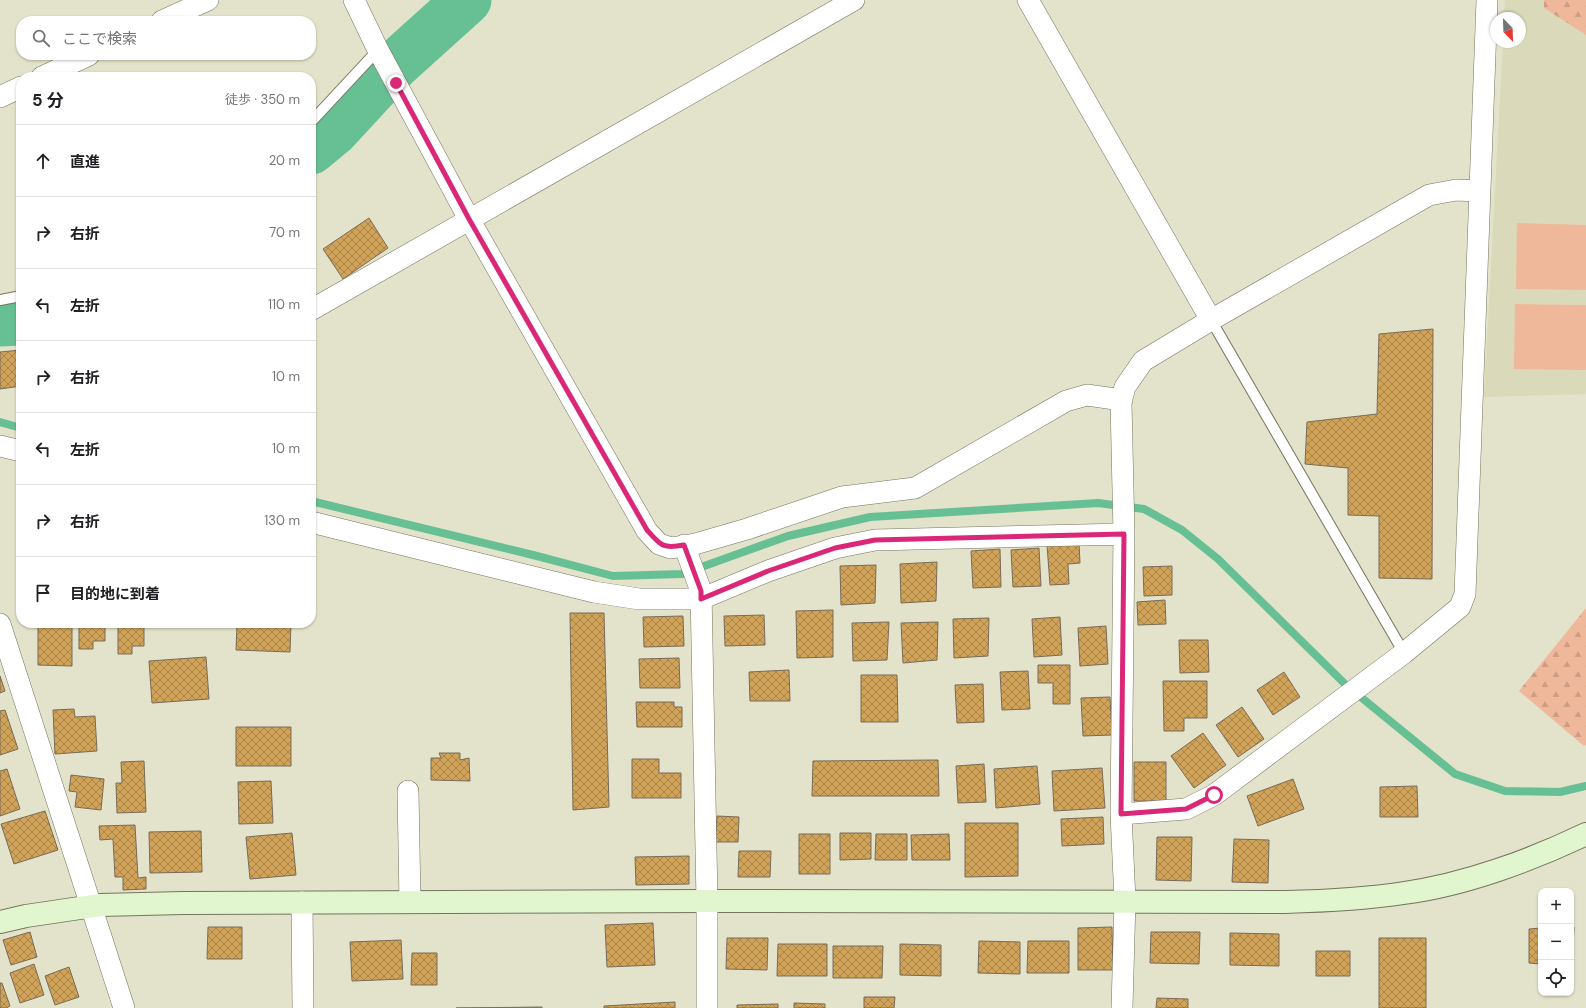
<!DOCTYPE html>
<html lang="ja">
<meta charset="utf-8">
<style>
:root{--surface:#fff;--page:#f6f6f6;--text:#202124;--muted:#757577;--line:#e0e0e0}
body{margin:0;font-family:"DM Sans","Noto Sans JP",sans-serif;background:var(--page);color:var(--text)}
.controls{position:absolute;right:12px;bottom:12px;display:grid;overflow:hidden;border-radius:8px;box-shadow:0 1px 3px #0004}
.controls button{width:36px;height:36px;display:grid;place-items:center;padding:0;border:0;border-bottom:1px solid var(--line);background:var(--surface);color:var(--text);font:20px sans-serif}
.compass{position:absolute;left:1490px;top:12px;width:36px;height:36px;border-radius:50%;background:var(--surface);box-shadow:0 1px 3px #0004;rotate:157deg}
.stop{position:absolute;width:12px;height:12px;margin:-9px;border:3px solid #db2777;border-radius:50%;background:#fff}
.stop.end{background:#db2777;border-color:#fff;box-shadow:0 1px 4px #0008}
.list{margin:0;padding:0;list-style:none}
h2{display:flex;justify-content:space-between;align-items:center;height:52px;margin:0;padding:0 16px;font-size:17px}
h2 small{font-size:13px;font-weight:400;color:var(--muted)}
.list li{display:grid;grid-template-columns:26px 1fr auto;gap:12px;align-items:center;box-sizing:border-box;height:72px;padding:0 16px;border-top:1px solid var(--line)}
.list b{display:block;font-size:15px;white-space:nowrap}
.list em{font-size:13px;font-style:normal;color:var(--muted)}
.icon{flex:none;width:22px;height:22px;fill:none;stroke:currentColor;stroke-width:2;stroke-linecap:round;stroke-linejoin:round}
.map{position:relative;flex:none;width:1586px;height:1008px;overflow:hidden}
.search{position:absolute;background:var(--surface);box-shadow:0 1px 3px #0004;left:16px;top:16px;width:300px;height:44px;display:flex;align-items:center;gap:10px;box-sizing:border-box;padding:0 14px;border-radius:16px;color:var(--muted);font-size:15px}
.panel{position:absolute;background:var(--surface);box-shadow:0 1px 3px #0004;left:16px;top:72px;width:300px;height:556px;border-radius:16px}
.map>svg:first-child{display:block}
.built{fill:#dad9b9}
.green{fill:#efb89b}
.forest{fill:url(#forest-firs)}
.lines{fill:none;stroke-linecap:round;stroke-linejoin:round}
.stream{stroke:#67bf94;stroke-width:8}
.river{stroke:#67bf94;stroke-width:49}
.building{fill:url(#building-cross-hatch);stroke:#786b58}
.lane-casing{stroke:#75745e;stroke-width:12}
.street-casing{stroke:#75745e;stroke-width:22}
.secondary-casing{stroke:#75745e;stroke-width:24}
.lane{stroke:#fff;stroke-width:10}
.street{stroke:#fff;stroke-width:21}
.secondary{stroke:#e1f6cf;stroke-width:22}
.route{stroke:#db2777;stroke-width:5}
</style>
<div class="map">
<svg width="1586" height="1008" viewBox="0 0 1586 1008">
<defs>
<pattern id="forest-firs" width="22" height="20" patternUnits="userSpaceOnUse"><rect width="22" height="20" fill="#efb89b"/><path d="M5 1l3.5 6h-7zM16 11l3.5 6h-7z" fill="#cd9e85"/></pattern>
<pattern id="building-cross-hatch" width="8" height="8" patternUnits="userSpaceOnUse"><rect width="8" height="8" fill="#d1a359"/><path d="M0 0l8 8M0 8l8-8" fill="none" stroke="#aa8549"/></pattern>
</defs>
<rect width="100%" height="100%" fill="#e3e2ca"/>
<path class="built" d="M1505 0H1586V394L1484 397 1503 42H1520V18H1504Z"/>
<path class="green" d="M1517 223 1586 225V290L1516 289Z
M1515 304 1586 305V370L1514 369Z"/>
<path class="forest" d="M1544 0H1586V35L1544 8Z
M1586 608V745L1584 746 1519 691Z"/>
<g class="lines">
<path class="stream" d="M0 422 21 428
M311 501 533 555 613 576 682 574 788 536 870 517 1098 503 1144 509 1182 530 1218 559 1346 685 1455 774 1505 791 1560 792 1586 786"/>
<path class="river" d="M311 150 334 131 395 65 467 0
M0 322 21 321"/>
</g>
<path class="building" d="M369 218 388 248 343 279 323 249Z
M1433 329 1432 579 1379 578V516L1348 515V468L1305 464 1307 422 1377 414 1379 334Z
M21 350V386L0 389V352Z
M1079 543 1080 563 1068 564 1069 584 1050 585 1047 545Z
M1039 548 1041 586 1013 587 1011 550Z
M1000 549 1001 587 973 588 971 551Z
M937 562 936 601 901 603 900 564Z
M876 565 875 603 841 605 840 566Z
M1172 566V595L1144 596 1143 567Z
M1165 600 1166 624 1138 625 1137 602Z
M833 610V657L797 658 796 611Z
M570 613H604L609 807 573 810Z
M764 615 765 645 725 646 724 616Z
M683 616 684 646 644 647 643 617Z
M1060 617 1062 655 1034 657 1032 619Z
M989 618 988 656 954 658 953 619Z
M889 622 887 660 853 661 852 623Z
M938 622 937 660 903 663 901 623Z
M38 623H72V666L38 665Z
M79 623H105V641H93V649H79Z
M118 623H144V646H132V654H118Z
M237 623H291L290 652 236 650Z
M1106 626 1108 664 1080 666 1078 628Z
M1179 640H1208L1209 672 1180 673Z
M206 657 209 699 152 703 149 661Z
M679 658 680 688H640L639 659Z
M1038 665H1070V704H1053V683H1038Z
M789 670 790 701H750L749 672Z
M1028 671 1030 709 1002 710 1000 672Z
M1284 672 1300 697 1273 715 1257 690Z
M861 675H897L898 722H861Z
M0 676 5 691 0 693Z
M1163 681H1207V718H1184V731H1164Z
M983 684 984 722 957 723 955 685Z
M1110 697 1112 735 1083 736 1081 698Z
M636 702H674V707H682V727H637Z
M1242 707 1264 739 1238 757 1216 725Z
M74 709 75 717 95 716 97 751 55 754 53 710Z
M5 710 18 749 0 755V711Z
M236 727H291V766H236Z
M1203 733 1226 765 1194 788 1171 756Z
M439 753H460V760L469 758 470 781 431 780V758H441Z
M632 759H659V773H681V798H632Z
M938 760 939 796H812L813 761Z
M144 761 146 812 117 813 116 783H122L121 762Z
M1134 762H1166V801H1134Z
M984 764 986 802 958 803 956 766Z
M1037 766 1040 804 996 808 994 769Z
M1102 768 1105 808 1054 811 1052 771Z
M7 769 20 809 0 816V771Z
M71 775 104 779 101 810 75 807 77 792 69 791Z
M1293 779 1304 809 1258 826 1247 796Z
M271 781 273 823 239 824 238 782Z
M1417 786 1418 817H1380V787Z
M45 811 58 850 14 864 1 824Z
M717 816 739 817 738 842H716Z
M1103 817 1104 844 1062 846 1061 819Z
M965 823H1018V876L965 877Z
M135 825 138 878 146 877V889L123 890V877H115L113 839 100 840 99 826Z
M201 831 202 872 150 873 149 832Z
M292 833 296 875 250 879 246 837Z
M840 833H871V859L840 860Z
M799 834H830V874H799Z
M876 834H907V860H875Z
M949 834 950 860H912L911 835Z
M1157 837H1192L1191 881 1156 880Z
M1234 839 1269 840 1268 883 1232 882Z
M739 851H771L770 877H738Z
M689 856V884L636 885 635 857Z
M653 923 655 965 607 967 605 925Z
M208 927H242V959H207Z
M1112 927 1113 970H1078V928Z
M1571 927H1574L1572 965H1571Z
M1541 928V964L1529 963V929Z
M30 932 37 957 11 965 3 940Z
M1151 932H1200L1199 964 1150 963Z
M1230 933 1279 934V966L1230 965Z
M727 938H768L767 970 726 969Z
M1379 938H1426V1008H1379Z
M401 940 403 979 352 981 350 942Z
M979 941 1020 942V974L978 973Z
M1028 941H1069V973H1027Z
M778 944H827V976H777Z
M900 944 941 945V976L900 975Z
M833 946H883L882 978H833Z
M1316 951H1350V976H1316Z
M412 953H437V985H411Z
M34 964 44 995 20 1003 10 973Z
M69 967 79 997 55 1005 45 976Z
M0 983H2L10 1006 6 1008H0Z
M864 997H895L894 1008H864Z
M1157 998 1188 999V1008H1156Z
M675 1002V1008H604V1006Z
M794 1003 825 1004V1008H794Z
M778 1004V1008H737V1005Z
M542 1007V1008H456Z"/>
<g class="lines">
<defs>
<path id="lane" d="M311 122 378 50
M0 300 21 296
M1211 320 1404 653"/>
<path id="street" d="M354 0 378 50 469 219 647 531 659 544 671 548 695 544 747 529 842 497 915 488 1066 401 1087 395 1122 400
M1028 0 1211 320
M162 21 208 0
M42 77 89 55
M0 97 21 87
M311 310 854 0
M0 446 21 451
M311 522 594 592 639 599H701L768 571 835 548 875 540 1124 534
M684 545 701 591 707 901V1008
M0 624 124 1008
M408 791 410 902
M1121 814 1186 809 1214 795 1404 653 1460 607 1465 594 1487 0
M302 902 303 1008
M1122 1008 1125 901 1121 814 1124 534 1121 402 1125 387 1143 361 1211 320 1429 195 1456 190 1479 191"/>
<path id="secondary" d="M0 922 26 916 100 905 183 903 707 901 1285 902C1325 901 1365 899 1404 893 1464 885 1532 860 1586 834"/>
</defs>
<use href="#lane" class="lane-casing"/>
<use href="#street" class="street-casing"/>
<use href="#secondary" class="secondary-casing"/>
<use href="#lane" class="lane"/>
<use href="#street" class="street"/>
<use href="#secondary" class="secondary"/>
</g>
<g class="lines">
<path class="route" d="M396 83 469 219 647 530C661 546 663 549 684 545L701 591V599L768 571 835 548 875 540 1124 534 1121 814 1186 809 1214 795"/>
</g>
</svg>
<div class="controls">
<button>+</button>
<button>−</button>
<button><svg class="icon" aria-label="locate" viewBox="0 0 24 24"><circle cx="12" cy="12" r="6"/><path d="M12 2v4M12 18v4M2 12h4M18 12h4"/></svg></button>
</div>
<svg class="compass" viewBox="-18 -18 36 36"><path d="M0-13l5 13h-10z" fill="#e53935"/><path d="M0 13l5-13h-10z" fill="#757577"/></svg>
<div class="stop" style="left:1214px;top:795px"></div>
<div class="stop end" style="left:396px;top:83px"></div>
<div class="search"><svg class="icon" aria-label="search" viewBox="0 0 24 24"><circle cx="10" cy="10" r="6"/><path d="M15 15l6 6"/></svg>ここで検索</div>
<section class="panel">
<h2>5 分<small>徒歩 · 350 m</small></h2>
<ul class="list">
<li><svg class="icon" aria-label="ahead" viewBox="0 0 24 24"><path d="M12 20V5M6 11l6-6 6 6"/></svg><div><b>直進</b></div><em>20 m</em></li>
<li><svg class="icon" aria-label="right" viewBox="0 0 24 24"><path d="M7 20v-9h11M14 6l5 5-5 5"/></svg><div><b>右折</b></div><em>70 m</em></li>
<li><svg class="icon" aria-label="left" viewBox="0 0 24 24"><path d="M17 20v-9H6M10 6l-5 5 5 5"/></svg><div><b>左折</b></div><em>110 m</em></li>
<li><svg class="icon" aria-label="right" viewBox="0 0 24 24"><path d="M7 20v-9h11M14 6l5 5-5 5"/></svg><div><b>右折</b></div><em>10 m</em></li>
<li><svg class="icon" aria-label="left" viewBox="0 0 24 24"><path d="M17 20v-9H6M10 6l-5 5 5 5"/></svg><div><b>左折</b></div><em>10 m</em></li>
<li><svg class="icon" aria-label="right" viewBox="0 0 24 24"><path d="M7 20v-9h11M14 6l5 5-5 5"/></svg><div><b>右折</b></div><em>130 m</em></li>
<li><svg class="icon" aria-label="arrive" viewBox="0 0 24 24"><path d="M6 21V4h12l-3 4 3 4H6"/></svg><div><b>目的地に到着</b></div></li>
</ul>
</section>
</div>
